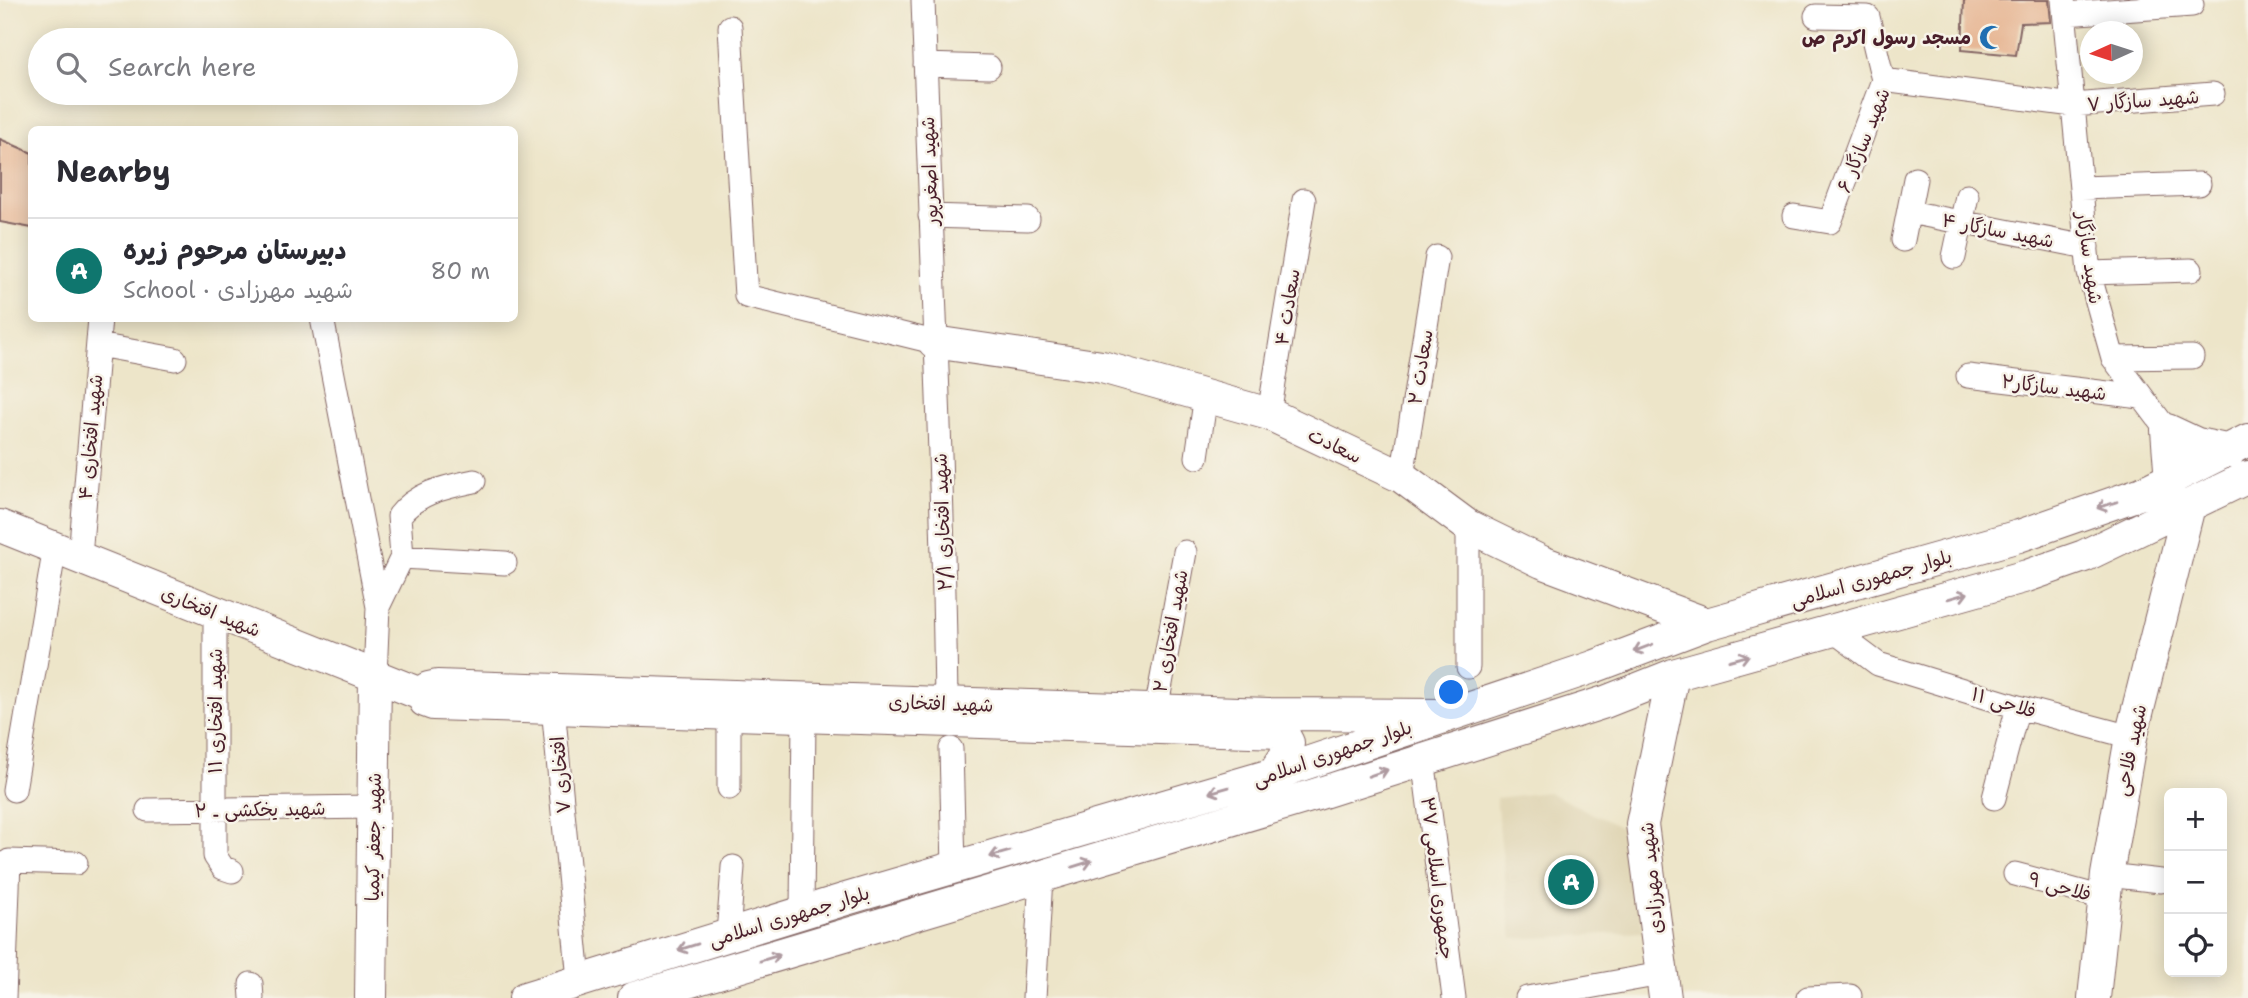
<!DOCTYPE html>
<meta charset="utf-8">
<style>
:root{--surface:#fff;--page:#f2f2f3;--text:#2b2b33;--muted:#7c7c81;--line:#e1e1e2;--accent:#0f766e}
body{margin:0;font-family:"Shantell Sans","Playpen Sans Arabic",sans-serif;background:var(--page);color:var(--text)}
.controls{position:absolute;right:21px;bottom:21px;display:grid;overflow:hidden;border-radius:10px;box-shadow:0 4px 18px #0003}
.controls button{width:63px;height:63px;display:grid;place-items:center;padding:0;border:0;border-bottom:2px solid var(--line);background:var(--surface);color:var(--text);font:35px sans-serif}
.compass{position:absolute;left:2080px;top:21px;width:63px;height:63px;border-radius:50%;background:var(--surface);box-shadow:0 4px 18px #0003;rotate:267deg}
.you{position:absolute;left:1452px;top:693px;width:24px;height:24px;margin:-18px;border:5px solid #fff;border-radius:50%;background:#1a73e8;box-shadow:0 0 0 10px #1a73e833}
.badge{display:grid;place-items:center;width:46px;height:46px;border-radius:50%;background:var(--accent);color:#fff;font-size:23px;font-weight:700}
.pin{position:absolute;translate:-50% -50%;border:4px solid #fff;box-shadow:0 2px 7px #0006}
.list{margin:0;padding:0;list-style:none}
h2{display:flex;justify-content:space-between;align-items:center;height:91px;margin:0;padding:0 28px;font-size:30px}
h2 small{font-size:23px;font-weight:400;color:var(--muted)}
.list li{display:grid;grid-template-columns:46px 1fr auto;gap:21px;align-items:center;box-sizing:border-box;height:105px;padding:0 28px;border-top:2px solid var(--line)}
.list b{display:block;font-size:26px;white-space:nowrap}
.list p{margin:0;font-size:23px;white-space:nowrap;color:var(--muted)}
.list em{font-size:23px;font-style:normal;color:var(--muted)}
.icon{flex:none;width:38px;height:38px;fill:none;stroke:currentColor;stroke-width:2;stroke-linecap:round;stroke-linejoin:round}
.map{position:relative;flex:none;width:2248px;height:998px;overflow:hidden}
.search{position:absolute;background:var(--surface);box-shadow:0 4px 18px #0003;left:28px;top:28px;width:490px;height:77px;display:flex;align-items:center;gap:18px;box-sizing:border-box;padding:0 24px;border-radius:38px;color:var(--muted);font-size:26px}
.panel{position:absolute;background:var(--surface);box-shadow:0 4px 18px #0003;left:28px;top:126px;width:490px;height:196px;border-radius:10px}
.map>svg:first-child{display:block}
.built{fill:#e1d7b7}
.building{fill:#e7b896}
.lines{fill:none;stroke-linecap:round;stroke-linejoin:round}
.street-casing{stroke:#836462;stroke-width:25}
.secondary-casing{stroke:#836462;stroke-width:34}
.street{stroke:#fff;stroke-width:23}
.secondary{stroke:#fff;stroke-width:32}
.oneway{stroke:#ae9aa0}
.labels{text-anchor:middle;stroke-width:5;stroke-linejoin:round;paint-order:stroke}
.poi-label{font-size:19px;font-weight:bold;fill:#4a1f2b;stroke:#f7f3e8;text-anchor:end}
.street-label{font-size:19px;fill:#4a1f2b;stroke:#f7f3e8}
</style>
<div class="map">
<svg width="2248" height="998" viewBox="0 0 2248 998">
<rect width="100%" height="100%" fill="#f7f3e8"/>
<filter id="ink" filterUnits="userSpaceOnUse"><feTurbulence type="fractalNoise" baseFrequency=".0143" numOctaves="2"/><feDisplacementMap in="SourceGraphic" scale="14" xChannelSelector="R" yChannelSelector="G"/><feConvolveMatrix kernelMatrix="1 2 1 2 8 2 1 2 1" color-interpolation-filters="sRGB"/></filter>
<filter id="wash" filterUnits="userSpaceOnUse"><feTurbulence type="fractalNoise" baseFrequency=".00686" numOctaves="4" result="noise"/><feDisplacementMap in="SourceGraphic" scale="28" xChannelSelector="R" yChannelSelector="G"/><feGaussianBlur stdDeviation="1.57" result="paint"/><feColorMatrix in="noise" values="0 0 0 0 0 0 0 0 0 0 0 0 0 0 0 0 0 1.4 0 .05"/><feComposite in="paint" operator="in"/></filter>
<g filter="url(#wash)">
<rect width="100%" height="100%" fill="#ede5c9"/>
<path class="built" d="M1548 792 1630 832 1643 932 1512 939 1496 798Z"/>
<g id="blocks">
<path class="building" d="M1964 0H2049L2051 22 2021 23 2016 55 1962 50Z
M0 139 32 153V228L0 222Z"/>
</g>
</g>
<g filter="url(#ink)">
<use href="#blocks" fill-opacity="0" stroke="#836462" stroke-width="2"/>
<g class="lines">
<defs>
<path id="street" d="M923 0C931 234 943 469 946 703
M2063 0 2089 273 2113 358 2167 430
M2065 14 2192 5
M1816 16 1868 17 1883 80
M730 27 746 296 934 342
M925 65 989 67
M2081 188 2199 184
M1909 212 2087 247
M930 216 1028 219
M1794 216 1830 222 1883 80 2073 105 2213 94
M1903 240 1915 179
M1954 257 1967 196
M2089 273 2191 270
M322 318 378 607
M98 345 175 359
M2113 358 2192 357
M1968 376 2141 397
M1269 414 1304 200
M1197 457 1206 395
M1402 477 1437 257
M80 556 100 318
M402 557 399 516C417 492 446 487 474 481
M215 614V856L223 868 232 871
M1835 632 1878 664 2018 707 2131 737
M1468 667V526
M375 676 378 607 402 557 505 563
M553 707 579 980
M1156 711 1185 552
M729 713V788
M951 749 954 867
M1423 758 1454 998
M14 790 55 547
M1994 798 2018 707
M148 810 373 807
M2015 874 2104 898
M2107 875 2161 881
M802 912 804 716
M728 935 733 867
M251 984 252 998
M4 998 9 861 76 863
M1034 998 1041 877
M1527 998 1661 974
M1808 998 1850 996"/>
<path id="secondary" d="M934 342 1102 367 1269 414 1402 477 1468 526 1542 562 1707 624
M2171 481 2167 430 2197 444 2230 451
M0 526 423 695
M1274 774 1286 755 1288 743 1282 732 433 704 425 701 423 695 428 688 437 686 1269 714 1446 715
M371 998 375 676
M525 998 846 899 1274 774 1593 667 1707 624 2019 536 2142 493 2248 440
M634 998 1314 795 1605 702 1673 675 2027 576 2084 556 2248 477
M1665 998 1642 824 1673 675
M2094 998 2107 875 2131 737 2189 506"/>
</defs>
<use href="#street" class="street-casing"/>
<use href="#secondary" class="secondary-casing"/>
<use href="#street" class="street"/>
<use href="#secondary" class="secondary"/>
</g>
<defs><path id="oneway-shaft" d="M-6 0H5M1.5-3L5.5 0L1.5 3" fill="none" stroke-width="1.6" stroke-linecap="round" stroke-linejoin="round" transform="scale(1.75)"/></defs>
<g class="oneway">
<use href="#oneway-shaft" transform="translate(2107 505) rotate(162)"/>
<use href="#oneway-shaft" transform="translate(1958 596) rotate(-16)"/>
<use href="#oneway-shaft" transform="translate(1643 648) rotate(159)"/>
<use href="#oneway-shaft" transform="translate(1739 658) rotate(-15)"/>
<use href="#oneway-shaft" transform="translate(1378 773) rotate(-19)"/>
<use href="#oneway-shaft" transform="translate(1219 790) rotate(164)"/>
<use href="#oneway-shaft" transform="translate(1000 854) rotate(164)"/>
<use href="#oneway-shaft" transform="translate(1082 864) rotate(-17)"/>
<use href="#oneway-shaft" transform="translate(688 947) rotate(163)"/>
<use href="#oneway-shaft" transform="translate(770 958) rotate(-17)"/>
</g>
</g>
<defs>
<symbol id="mosque-bare" viewBox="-9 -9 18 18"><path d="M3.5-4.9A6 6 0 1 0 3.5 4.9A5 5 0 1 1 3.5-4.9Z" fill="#1f6fb2" stroke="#f7f3e8" stroke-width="2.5" paint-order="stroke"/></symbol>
</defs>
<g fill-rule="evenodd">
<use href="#mosque-bare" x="1974" y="20" width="35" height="35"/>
</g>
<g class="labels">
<g class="poi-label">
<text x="1971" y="44">مسجد رسول اکرم ص</text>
</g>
<g class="street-label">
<text transform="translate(2143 100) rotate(-4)" y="7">شهید سازگار ۷</text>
<text transform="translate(1863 140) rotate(-68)" y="7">شهید سازگار ۶</text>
<text transform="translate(929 171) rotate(-92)" y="7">شهید اصغرپور</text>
<text transform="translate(1998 230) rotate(11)" y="7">شهید سازگار ۴</text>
<text transform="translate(2090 258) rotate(82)" y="7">شهید سازگار</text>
<text transform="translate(1287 307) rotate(-81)" y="7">سعادت ۴</text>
<text transform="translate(1420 367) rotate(-81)" y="7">سعادت ۲</text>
<text transform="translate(2054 387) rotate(7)" y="7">شهید سازگار۲</text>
<text transform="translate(90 437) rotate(-85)" y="7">شهید افتخاری ۴</text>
<text transform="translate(1335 445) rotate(26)" y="7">سعادت</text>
<text transform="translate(942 522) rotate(-92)" y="7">شهید افتخاری ۲/۱</text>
<text transform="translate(1871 578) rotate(-16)" y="7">بلوار جمهوری اسلامی</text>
<text transform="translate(211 611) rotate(22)" y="7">شهید افتخاری</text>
<text transform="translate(1170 631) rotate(-80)" y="7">شهید افتخاری ۲</text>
<text transform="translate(2004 702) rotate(16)" y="7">فلاحی ۱۱</text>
<text transform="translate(941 703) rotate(2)" y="7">شهید افتخاری</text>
<text transform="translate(215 711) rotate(-90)" y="7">شهید افتخاری ۱۱</text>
<text transform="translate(2130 750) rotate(-78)" y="7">شهید فلاحی</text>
<text transform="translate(1332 753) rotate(-19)" y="7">بلوار جمهوری اسلامی</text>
<text transform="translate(560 775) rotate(-95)" y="7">افتخاری ۷</text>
<text transform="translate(260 809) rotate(-1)" y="7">شهید یخکشی ـ ۲</text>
<text transform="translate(373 837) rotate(-89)" y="7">شهید جعفر کیمیا</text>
<text transform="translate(1438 878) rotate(83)" y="7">جمهوری اسلامی ۳۷</text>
<text transform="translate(1651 878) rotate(-95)" y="7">شهید مهرزادی</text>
<text transform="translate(2060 886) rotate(15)" y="7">فلاحی ۹</text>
<text transform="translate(789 916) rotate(-17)" y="7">بلوار جمهوری اسلامی</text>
</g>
</g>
</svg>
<div class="controls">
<button>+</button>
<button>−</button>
<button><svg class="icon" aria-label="locate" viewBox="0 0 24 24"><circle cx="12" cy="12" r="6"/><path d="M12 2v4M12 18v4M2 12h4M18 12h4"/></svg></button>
</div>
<svg class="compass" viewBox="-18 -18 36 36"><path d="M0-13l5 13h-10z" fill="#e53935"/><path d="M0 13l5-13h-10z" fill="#7c7c81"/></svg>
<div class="you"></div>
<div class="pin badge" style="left:1571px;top:882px">A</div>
<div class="search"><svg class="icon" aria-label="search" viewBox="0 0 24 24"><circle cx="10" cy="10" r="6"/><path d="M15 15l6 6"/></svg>Search here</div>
<section class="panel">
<h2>Nearby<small></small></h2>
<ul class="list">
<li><span class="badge">A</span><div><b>دبیرستان مرحوم زیره</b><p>School · شهید مهرزادی</p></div><em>80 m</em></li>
</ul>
</section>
</div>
